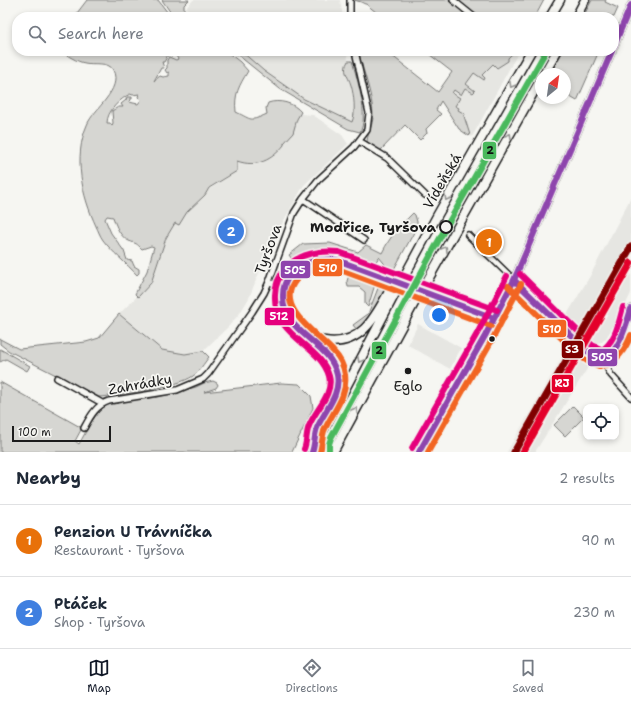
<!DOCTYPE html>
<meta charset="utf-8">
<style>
:root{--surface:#fff;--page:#f2f2f3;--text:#1f2937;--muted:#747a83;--line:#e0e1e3;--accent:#111827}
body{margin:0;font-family:"Shantell Sans",sans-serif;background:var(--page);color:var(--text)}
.controls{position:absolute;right:12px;bottom:12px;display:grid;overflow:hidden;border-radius:8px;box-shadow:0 2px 6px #0003}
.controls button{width:36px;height:36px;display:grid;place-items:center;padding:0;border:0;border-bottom:1px solid var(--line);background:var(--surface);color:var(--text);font:20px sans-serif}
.compass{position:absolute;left:535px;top:68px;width:36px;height:36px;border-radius:50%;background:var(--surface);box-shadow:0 2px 6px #0003;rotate:29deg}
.scale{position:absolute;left:12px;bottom:10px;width:99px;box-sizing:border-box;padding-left:4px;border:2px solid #1c1c1c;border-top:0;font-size:11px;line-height:14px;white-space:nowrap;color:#1c1c1c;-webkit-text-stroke:3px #f6f6f2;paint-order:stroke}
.you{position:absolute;left:439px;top:315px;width:14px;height:14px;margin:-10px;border:3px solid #fff;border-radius:50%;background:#1a73e8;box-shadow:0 0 0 6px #1a73e833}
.badge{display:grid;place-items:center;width:26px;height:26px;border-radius:50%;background:var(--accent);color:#fff;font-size:13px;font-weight:700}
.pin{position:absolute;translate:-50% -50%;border:2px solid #fff;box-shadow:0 1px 4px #0006}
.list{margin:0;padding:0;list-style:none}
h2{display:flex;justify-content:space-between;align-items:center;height:52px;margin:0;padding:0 16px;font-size:17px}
h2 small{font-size:13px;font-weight:400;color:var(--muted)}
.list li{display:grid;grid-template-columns:26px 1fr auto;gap:12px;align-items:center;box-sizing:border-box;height:72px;padding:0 16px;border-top:1px solid var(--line)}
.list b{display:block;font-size:15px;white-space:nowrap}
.list p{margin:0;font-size:13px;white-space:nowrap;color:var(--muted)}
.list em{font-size:13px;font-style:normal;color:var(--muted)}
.icon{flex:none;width:22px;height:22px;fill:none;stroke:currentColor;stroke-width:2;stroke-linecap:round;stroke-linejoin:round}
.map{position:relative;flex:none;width:631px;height:452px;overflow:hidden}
.search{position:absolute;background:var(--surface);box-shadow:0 2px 6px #0003;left:12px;right:12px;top:12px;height:44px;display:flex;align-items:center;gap:10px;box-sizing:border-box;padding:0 14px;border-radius:16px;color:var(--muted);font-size:15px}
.sheet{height:196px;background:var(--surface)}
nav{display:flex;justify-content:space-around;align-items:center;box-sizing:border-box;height:56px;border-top:1px solid var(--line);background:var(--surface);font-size:11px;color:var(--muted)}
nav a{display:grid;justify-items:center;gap:2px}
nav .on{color:var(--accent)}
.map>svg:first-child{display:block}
.built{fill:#e6e6e2}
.green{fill:#d6d6d2;stroke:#797977;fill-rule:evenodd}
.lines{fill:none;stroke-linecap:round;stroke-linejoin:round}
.minor-casing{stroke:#1c1c1c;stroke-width:8}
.tertiary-casing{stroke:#1c1c1c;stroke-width:9}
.trunk-casing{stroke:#1c1c1c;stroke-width:11}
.minor{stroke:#f6f6f2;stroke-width:5}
.tertiary{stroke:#f6f6f2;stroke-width:6}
.trunk{stroke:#f6f6f2;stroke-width:8}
.trunk-bridge-casing{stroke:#1c1c1c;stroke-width:11;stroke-linecap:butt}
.trunk-bridge{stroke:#f6f6f2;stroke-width:8}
.bus-1-casing{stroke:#f6f6f2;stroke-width:9}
.bus-2-casing{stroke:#f6f6f2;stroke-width:9}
.bus-3-casing{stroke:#f6f6f2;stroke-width:9}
.bus-1{stroke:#8e44ad;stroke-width:6}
.bus-2{stroke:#f26522;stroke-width:6}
.bus-3{stroke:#e5007d;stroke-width:6}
.rail-1-casing{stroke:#f6f6f2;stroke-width:10}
.rail-2-casing{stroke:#f6f6f2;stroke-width:10}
.rail-1{stroke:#800000;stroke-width:7}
.rail-2{stroke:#e4002b;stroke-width:7}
.tram-1-casing{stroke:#f6f6f2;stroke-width:9}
.tram-1{stroke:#4ab95d;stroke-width:6}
.oneway{stroke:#949492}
.stop-dot{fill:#f6f6f2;stroke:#1c1c1c;stroke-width:2}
.bus-dot{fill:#1c1c1c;stroke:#f6f6f2;stroke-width:1.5}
.labels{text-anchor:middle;stroke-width:3.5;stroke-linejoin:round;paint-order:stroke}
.street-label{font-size:14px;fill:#1c1c1c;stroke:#f6f6f2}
.stop-label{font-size:14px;font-weight:bold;fill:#1c1c1c;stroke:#f6f6f2;text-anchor:end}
.poi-label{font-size:14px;fill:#1c1c1c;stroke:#f6f6f2}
.line-badge{stroke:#f6f6f2;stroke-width:1.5}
.badge-label{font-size:11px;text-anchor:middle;font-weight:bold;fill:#fff}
.pale-badge-label{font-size:11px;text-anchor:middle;font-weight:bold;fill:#111}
</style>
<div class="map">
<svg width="631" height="452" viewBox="0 0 631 452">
<rect width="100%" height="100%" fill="#f6f6f2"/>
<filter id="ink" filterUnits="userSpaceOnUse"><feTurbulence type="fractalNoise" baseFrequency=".025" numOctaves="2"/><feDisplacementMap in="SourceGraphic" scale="8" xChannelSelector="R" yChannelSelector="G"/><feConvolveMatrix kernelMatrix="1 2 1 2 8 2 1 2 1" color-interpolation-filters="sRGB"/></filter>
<g filter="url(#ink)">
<path class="built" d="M193 0H340L343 17H191L186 8Z
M241 51H347L348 61 346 64 351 85 355 115 352 123 304 99 264 71Z
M473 51H519L472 137 459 129 438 93Z
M300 114 313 115 342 135 348 144 304 185 270 245 249 298 240 313 228 327 203 351 185 354 162 350 119 314 151 283 166 238 185 205 237 171V161Z
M631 197V293L616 326 614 325 606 338 602 342 597 343 595 347H596L587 362V369L535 452H507L569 345 556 333 590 276Z
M418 324 461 348 450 369 408 345Z"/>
<path class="green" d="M87 0H158L171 17H74Z
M162 0H189L184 5V16L176 17 171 13Z
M354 0H451L472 17H466L467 15 465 13 461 15 464 17H382L366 4H365L361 2Z
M456 0H544L536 15 534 16 531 15V17H478L480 15 478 13 475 16Z
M592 0H606L605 2 618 8 614 17H583Z
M60 51H168V55L164 62H162L164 68H161L154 81 160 76 163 77 169 76V72L167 73 165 70 167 68V60L169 57 176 60 178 59 173 51H226L240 62 248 71C239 86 234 94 236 112 253 120 249 122 267 114L266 108 268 103C279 99 294 103 301 112L297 119 293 133 284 143V145C272 160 257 168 237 161V171L209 188 205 195 187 212 179 225 175 223 166 238 151 283 138 297 135 294 147 271 154 247 151 246 142 249C136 243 137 244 129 241 120 237 116 226 113 217L107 216 105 219 111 233 124 251 127 260 132 261 134 266 139 269V273L137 275C127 264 111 251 103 240 100 236 98 230 96 226 82 196 73 157 87 125 93 109 123 90 113 70 109 61 92 65 85 63 77 62 67 55 60 51ZM130 94 133 95 139 94 138 97 141 100 138 104 129 102 130 99H132V97H127L126 100 121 104 123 107H118L112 111 113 123 112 126 110 123H107C107 111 120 99 130 94Z
M233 51H241L264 71 304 99 352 122C356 113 354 95 351 85 348 75 342 71 348 61H352C357 78 369 117 360 132L348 129 280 89Z
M362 51H386L438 92 452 72 425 51H515L508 58V61L497 68 493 64 482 75 485 78 484 80 474 73 466 84 475 91 473 93 465 88 461 95 454 90 452 93 460 98 455 106 459 108 458 110 465 114 464 116 470 135 469 136 459 129 441 101 436 110 441 114 426 129 427 133 420 140 405 125 380 151 368 143 367 141C368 132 373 125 373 116 373 96 364 74 359 54L363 52Z
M563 51H599L577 101 565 94V74H550Z
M413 213 415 215 418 225 393 271 388 268 379 257 373 266C342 254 325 243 294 262L289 255 303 244 330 243 358 252 366 245 382 253C391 235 398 228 413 213Z
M353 274 376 281 368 307 365 304V292L359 287H348L347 281 349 275Z
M380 283 387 285C379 302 372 319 357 330L353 325 368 314Z
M119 314 162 350 185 354 203 351 209 357C204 363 199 372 193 376 178 387 118 396 99 397L9 351 0 344V339L19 349 86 342 99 338Z
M0 349 30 366 27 371 6 359 0 362Z
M213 381 217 383 218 385 216 388 204 392 281 383 299 384 311 396 313 408 292 452H0V382L82 428 75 441 79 444C88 429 94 412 110 403L162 396 196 387 204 383Z
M573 406 584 417 565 436 554 425Z"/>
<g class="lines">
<defs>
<path id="minor" d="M453 0 474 17
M350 17V0
M359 141 387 158 425 195
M303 199 364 240
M468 235 514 280
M269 282 284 287
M304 334C297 329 291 324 287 316 276 294 287 267 312 260 325 257 338 260 351 264L494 318
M602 359 611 375 631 397
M57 378 102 403
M84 428C90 417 96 405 109 401L177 390 203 379 208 374 252 312 264 293 269 282 294 213 303 199 318 180 354 147 367 130 369 113 355 51"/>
<path id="tertiary" d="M614 46 631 5
M514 280 587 351C614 375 624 328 631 309
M419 452 485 336 514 280 612 51"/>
<path id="trunk" d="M550 17 560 0
M576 17 585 0
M544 74 557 51
M405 275 437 216 531 51
M426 283 541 79
M304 334C313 343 324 350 331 360 350 387 325 405 317 429 316 433 315 438 315 441
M307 335C312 337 319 340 325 341 363 347 377 313 392 286
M312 452 398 288
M333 452 418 296"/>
</defs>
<use href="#minor" class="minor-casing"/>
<use href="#tertiary" class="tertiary-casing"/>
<use href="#trunk" class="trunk-casing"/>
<use href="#minor" class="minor"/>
<use href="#tertiary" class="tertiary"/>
<use href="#trunk" class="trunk"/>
<defs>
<path id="trunk-bridge" d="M392 286 401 274
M418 296 426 283"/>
</defs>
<use href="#trunk-bridge" class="trunk-bridge-casing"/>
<use href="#trunk-bridge" class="trunk-bridge"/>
<defs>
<path id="bus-1" d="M614 46 631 5
M514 280 587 351C592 354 598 359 604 357 619 354 627 322 631 309
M312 452C315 444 314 436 317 428 324 411 341 395 337 375 330 341 281 333 283 295 283 287 285 281 290 275 302 261 319 259 337 260L494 318
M419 452 485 336 514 280 612 51"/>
<path id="bus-2" d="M508 286 581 357 592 364 599 367
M605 366C619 360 626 348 631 335
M320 452C322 445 322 438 324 431 332 412 348 397 345 375 344 366 339 357 333 351 318 334 273 307 296 280 306 268 321 267 335 268L491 326
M428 452 492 340 521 284"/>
<path id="bus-3" d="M520 274 592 345 605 351
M599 352C615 344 619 322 623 307
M412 448 478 332 507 276
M304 449C307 442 306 433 309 426 315 410 334 394 329 376 320 344 273 337 275 295 275 284 279 276 286 268 299 253 321 250 339 252L497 310"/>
</defs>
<use href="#bus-1" class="bus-1-casing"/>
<use href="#bus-2" class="bus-2-casing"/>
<use href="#bus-3" class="bus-3-casing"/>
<use href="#bus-1" class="bus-1"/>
<use href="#bus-2" class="bus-2"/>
<use href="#bus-3" class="bus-3"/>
<defs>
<path id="rail-1" d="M514 452 631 247"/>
<path id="rail-2" d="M523 452 631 263"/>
</defs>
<use href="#rail-1" class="rail-1-casing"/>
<use href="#rail-2" class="rail-2-casing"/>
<use href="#rail-1" class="rail-1"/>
<use href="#rail-2" class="rail-2"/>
<defs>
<path id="tram-1" d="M329 452V444L331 438 446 227 546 51"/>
</defs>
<use href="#tram-1" class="tram-1-casing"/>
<use href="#tram-1" class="tram-1"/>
</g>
<defs><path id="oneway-chevron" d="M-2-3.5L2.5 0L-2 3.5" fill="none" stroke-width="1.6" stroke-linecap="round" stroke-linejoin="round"/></defs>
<g class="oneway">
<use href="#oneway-chevron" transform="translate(512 85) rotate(120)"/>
<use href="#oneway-chevron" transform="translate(509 136) rotate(-60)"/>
<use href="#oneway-chevron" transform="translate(447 198) rotate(120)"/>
<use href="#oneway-chevron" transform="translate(445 249) rotate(-60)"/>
<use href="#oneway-chevron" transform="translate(360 360) rotate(118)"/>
<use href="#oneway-chevron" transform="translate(355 410) rotate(-61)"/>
</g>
</g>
<circle class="stop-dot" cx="446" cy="227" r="6"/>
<g class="bus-dot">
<circle cx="492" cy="339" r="3.5"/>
<circle cx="408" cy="371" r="4"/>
</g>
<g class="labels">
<g class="street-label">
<text transform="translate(442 181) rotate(-60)" y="5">Vídeňská</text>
<text transform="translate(268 249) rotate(-70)" y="5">Tyršova</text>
<text transform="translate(140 384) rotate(-10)" y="5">Zahrádky</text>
</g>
<g class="stop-label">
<text x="436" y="232">Modřice, Tyršova</text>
</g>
<g class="poi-label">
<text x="408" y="391">Eglo</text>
</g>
</g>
<g class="line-badge">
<rect x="482" y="141" width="15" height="19" rx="4" fill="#4ab95d"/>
<rect x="312" y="258" width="31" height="19" rx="4" fill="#f26522"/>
<rect x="280" y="260" width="31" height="19" rx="4" fill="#8e44ad"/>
<rect x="264" y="307" width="31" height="19" rx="4" fill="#e5007d"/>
<rect x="537" y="319" width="30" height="19" rx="4" fill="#f26522"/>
<rect x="561" y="340" width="23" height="19" rx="4" fill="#800000"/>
<rect x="371" y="341" width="16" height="19" rx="4" fill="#4ab95d"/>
<rect x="587" y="348" width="31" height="19" rx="4" fill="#8e44ad"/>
<rect x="551" y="374" width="23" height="19" rx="4" fill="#e4002b"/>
</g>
<g class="badge-label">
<text x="328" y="272">510</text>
<text x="295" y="274">505</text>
<text x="279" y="320">512</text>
<text x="552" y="333">510</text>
<text x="572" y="353">S3</text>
<text x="602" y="361">505</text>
<text x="562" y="387">RJ</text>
</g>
<g class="pale-badge-label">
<text x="490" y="154">2</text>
<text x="379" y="354">2</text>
</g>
</svg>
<div class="controls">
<button><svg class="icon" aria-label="locate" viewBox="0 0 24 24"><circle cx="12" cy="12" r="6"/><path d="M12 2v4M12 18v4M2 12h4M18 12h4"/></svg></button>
</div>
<svg class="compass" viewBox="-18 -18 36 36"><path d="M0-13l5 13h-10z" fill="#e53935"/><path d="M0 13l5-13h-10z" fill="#747a83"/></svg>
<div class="scale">100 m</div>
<div class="you"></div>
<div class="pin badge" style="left:489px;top:242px;background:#e8710a">1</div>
<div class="pin badge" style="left:231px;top:231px;background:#3f7fe0">2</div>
<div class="search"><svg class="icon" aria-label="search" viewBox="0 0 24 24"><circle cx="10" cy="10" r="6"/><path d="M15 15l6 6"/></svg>Search here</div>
</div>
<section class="sheet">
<h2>Nearby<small>2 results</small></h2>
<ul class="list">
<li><span class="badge" style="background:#e8710a">1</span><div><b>Penzion U Trávníčka</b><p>Restaurant · Tyršova</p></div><em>90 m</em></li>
<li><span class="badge" style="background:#3f7fe0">2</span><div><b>Ptáček</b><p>Shop · Tyršova</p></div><em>230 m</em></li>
</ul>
</section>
<nav>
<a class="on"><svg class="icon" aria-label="map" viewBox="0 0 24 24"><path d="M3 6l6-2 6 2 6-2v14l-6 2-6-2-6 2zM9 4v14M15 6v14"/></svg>Map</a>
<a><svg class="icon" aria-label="directions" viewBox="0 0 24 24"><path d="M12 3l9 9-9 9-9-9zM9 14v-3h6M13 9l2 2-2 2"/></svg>Directions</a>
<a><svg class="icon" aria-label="saved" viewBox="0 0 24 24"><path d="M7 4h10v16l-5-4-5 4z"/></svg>Saved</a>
</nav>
